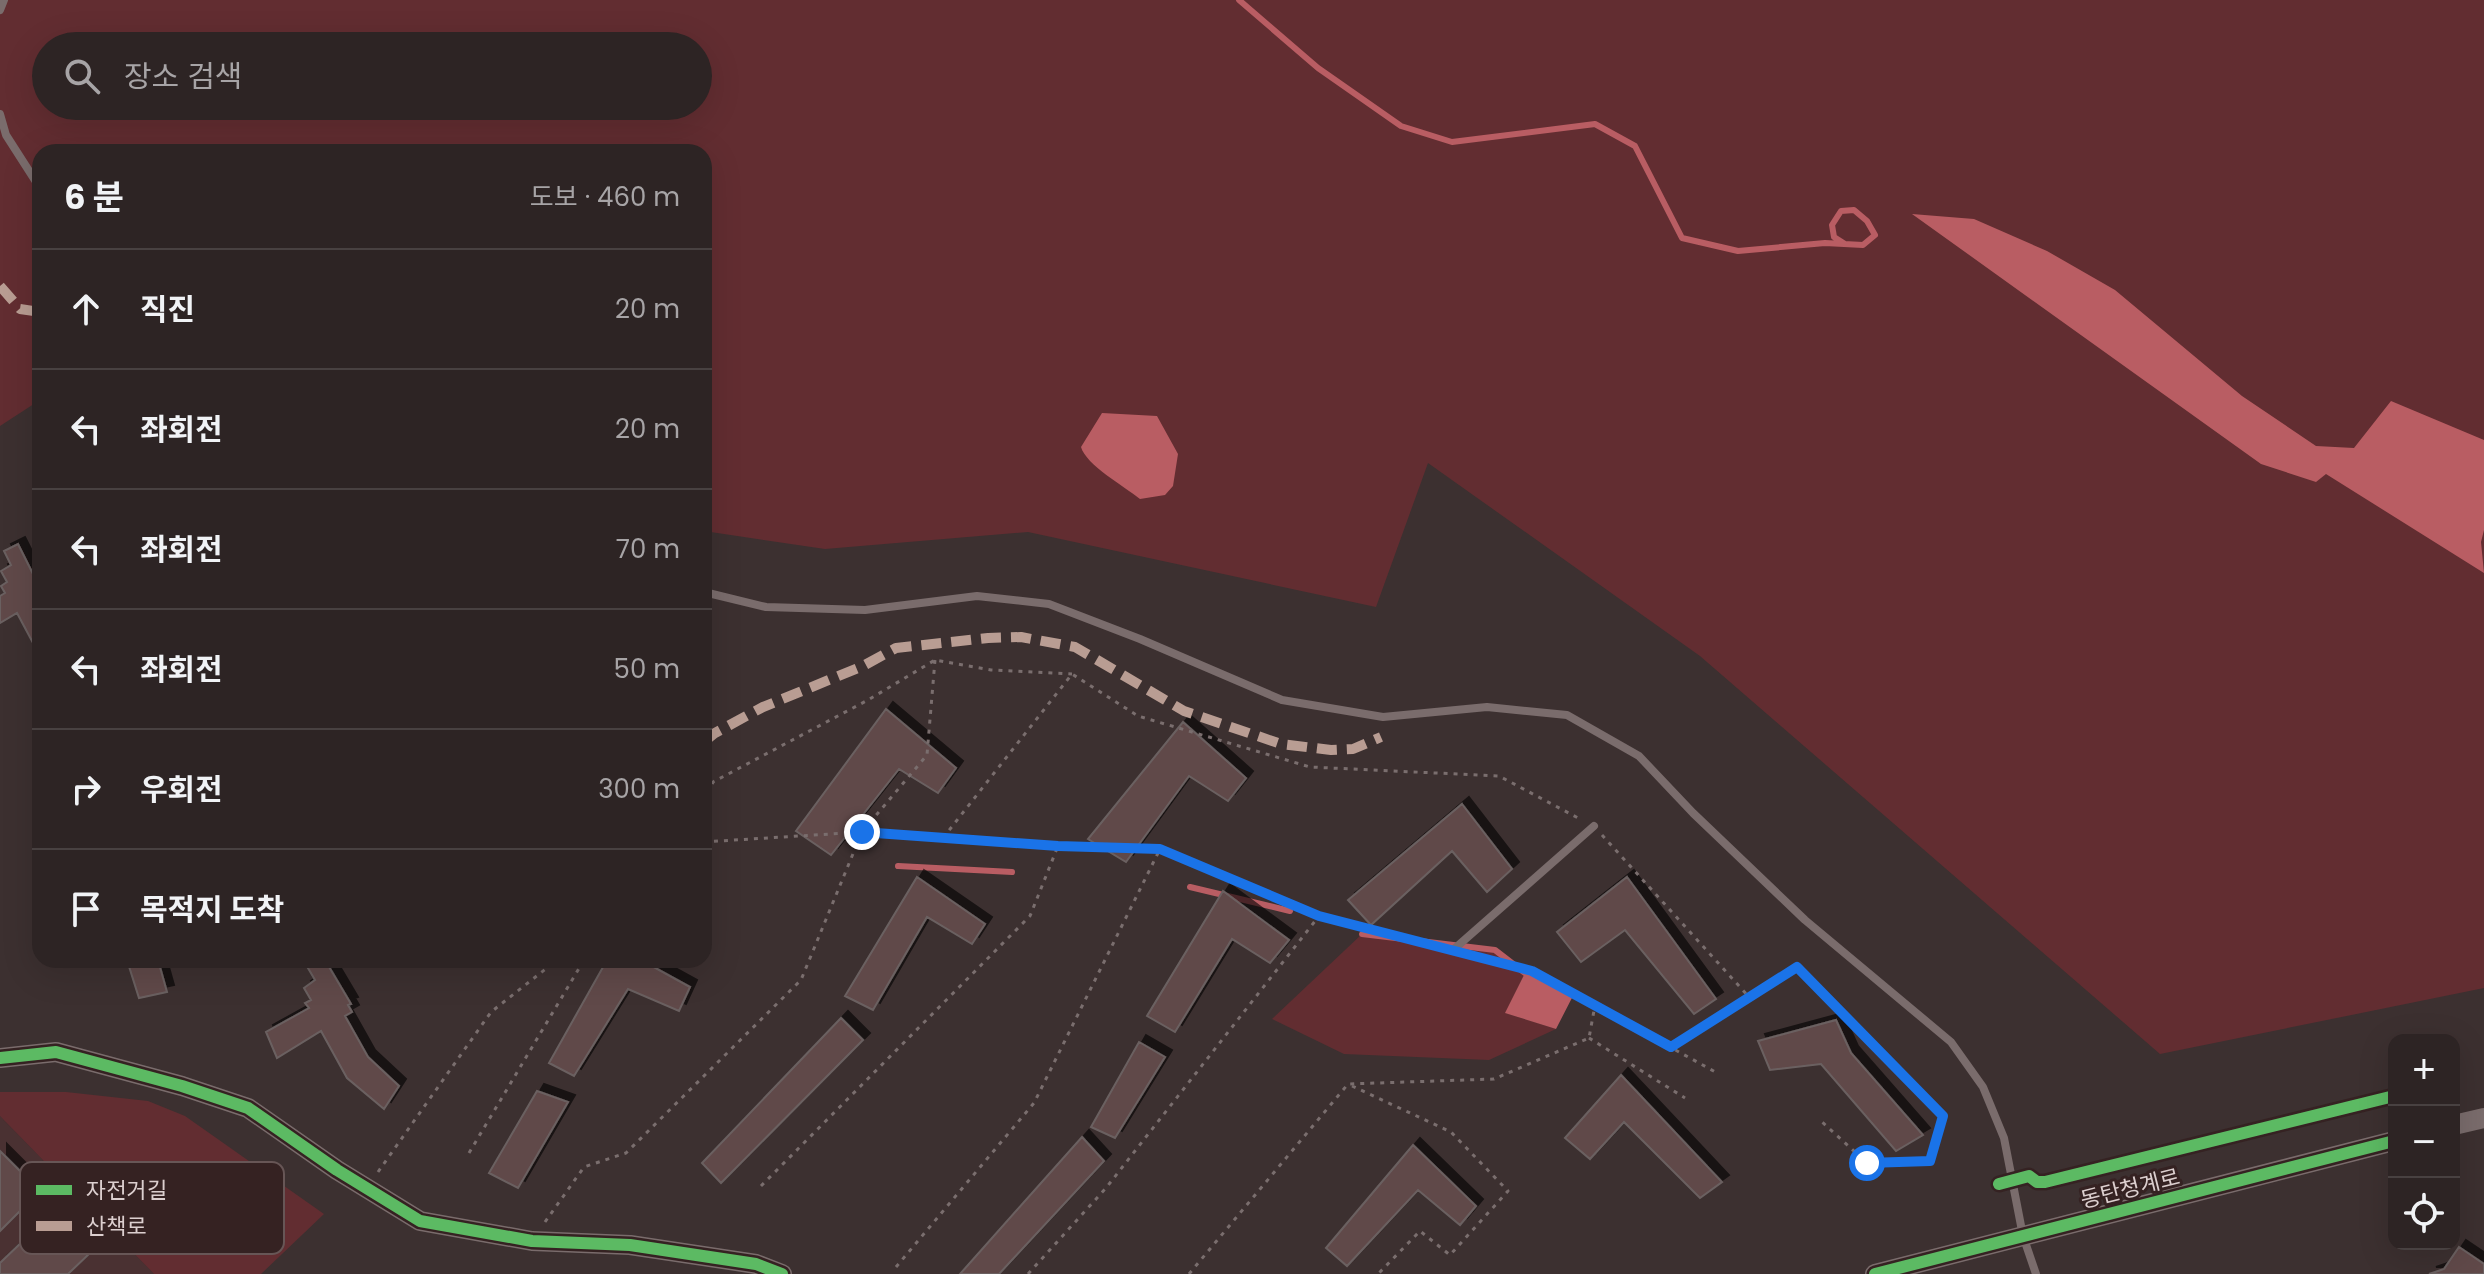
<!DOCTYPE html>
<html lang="ko">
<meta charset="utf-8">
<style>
:root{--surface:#2d2424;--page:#352c2c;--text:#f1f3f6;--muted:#a7a4a6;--line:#484141}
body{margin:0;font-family:Poppins,"Noto Sans KR",sans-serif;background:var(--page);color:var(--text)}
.controls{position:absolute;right:24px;bottom:24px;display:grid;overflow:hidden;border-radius:16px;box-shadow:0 8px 32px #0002}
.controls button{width:72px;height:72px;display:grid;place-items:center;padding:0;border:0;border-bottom:2px solid var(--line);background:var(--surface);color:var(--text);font:40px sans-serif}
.stop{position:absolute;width:24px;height:24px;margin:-18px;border:6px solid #1a73e8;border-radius:50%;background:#fff}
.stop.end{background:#1a73e8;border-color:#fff;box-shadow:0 2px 8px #0008}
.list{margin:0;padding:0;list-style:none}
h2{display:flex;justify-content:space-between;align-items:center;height:104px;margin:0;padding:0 32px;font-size:34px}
h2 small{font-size:26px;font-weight:400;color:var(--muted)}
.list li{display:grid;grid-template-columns:52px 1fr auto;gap:24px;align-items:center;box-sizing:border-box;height:120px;padding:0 32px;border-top:2px solid var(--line)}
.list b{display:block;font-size:30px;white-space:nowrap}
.list em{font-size:26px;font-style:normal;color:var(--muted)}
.icon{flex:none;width:44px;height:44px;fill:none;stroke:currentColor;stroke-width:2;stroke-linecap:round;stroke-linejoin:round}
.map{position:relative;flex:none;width:2484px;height:1274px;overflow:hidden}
.search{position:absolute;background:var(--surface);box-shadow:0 8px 32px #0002;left:32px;top:32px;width:680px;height:88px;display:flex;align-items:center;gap:20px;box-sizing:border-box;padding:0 28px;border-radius:44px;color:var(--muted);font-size:30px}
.panel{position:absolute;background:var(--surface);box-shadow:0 8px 32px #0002;left:32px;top:144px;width:680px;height:824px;border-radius:24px}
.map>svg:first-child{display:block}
.built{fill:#4a3132}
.green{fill:#622d31;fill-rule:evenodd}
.water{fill:#b95d63}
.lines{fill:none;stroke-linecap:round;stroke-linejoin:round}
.stream{stroke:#b95d63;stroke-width:6}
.building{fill:#61494a;stroke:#6b6161;stroke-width:2;filter:url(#shadow)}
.path{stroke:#7a6e6e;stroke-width:3;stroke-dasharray:4 6;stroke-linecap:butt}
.service{stroke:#7a6c6c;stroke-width:8}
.tertiary{stroke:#7a6c6c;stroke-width:20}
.quiet{stroke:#b99d93;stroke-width:10;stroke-dasharray:20 10;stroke-linecap:butt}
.cycleway-casing{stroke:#352222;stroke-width:17}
.cycleway{stroke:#5cba63;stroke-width:12}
.route{stroke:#1a73e8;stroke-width:10}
.labels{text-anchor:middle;stroke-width:6;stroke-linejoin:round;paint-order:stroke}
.street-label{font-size:22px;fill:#dccfcf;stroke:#352222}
.key{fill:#352222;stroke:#675656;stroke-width:2}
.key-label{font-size:22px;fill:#dccfcf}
</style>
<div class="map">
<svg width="2484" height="1274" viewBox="0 0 2484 1274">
<defs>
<filter id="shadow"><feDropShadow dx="7" dy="-7" stdDeviation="0" flood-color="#0009"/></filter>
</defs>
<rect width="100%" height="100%" fill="#3c3030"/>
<path class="built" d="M0 1116 154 1274H0Z"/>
<path class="green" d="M0 0H2484V988L2160 1054 1700 656 1428 463 1376 607 1028 532 825 549 704 531V152H40V400L0 426ZM46 46H698V106H46Z
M1362 934 1495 950 1525 973 1506 1013 1556 1029 1489 1060 1344 1054 1272 1019Z
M0 1092H66L148 1101 185 1116 324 1214 261 1274H154L0 1116Z"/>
<path class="water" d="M1912 214 1974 219 2047 251 2115 290 2242 396 2316 446 2354 448 2391 401 2484 440V530L2481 542 2484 573 2326 474 2316 482 2261 464Z
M1102 413 1157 416 1178 454 1173 486 1165 495 1140 499C1124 486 1086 465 1081 447Z
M1525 973 1576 990 1556 1029 1505 1013Z"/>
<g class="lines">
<path class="stream" d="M1239 0 1318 68 1401 126 1452 142 1595 124 1635 146 1682 238 1738 251 1825 243 1863 245 1875 235 1867 221 1854 210 1841 211 1832 225 1834 237 1845 244
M898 866 1012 872
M1190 887 1290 911
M1362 934 1495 950 1525 973"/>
</g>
<path class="building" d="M18 544 40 588V656L17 613 0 623V596L5 593 1 586 7 582 1 571 11 565 4 551Z
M886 709 956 768 938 793 899 769 831 855 796 831Z
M1183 722 1246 778 1228 801 1189 776 1126 862 1088 839Z
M1462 804 1512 869 1487 892 1452 851 1371 925 1348 900Z
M917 877 985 924 972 944 927 917 873 1010 845 996Z
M1627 877 1716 999 1694 1014 1625 930 1581 962 1557 932Z
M1223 891 1289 940 1270 963 1232 939 1175 1032 1147 1016Z
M127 960H158L167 992 139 998Z
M322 960H325L351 1004 348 1005 352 1012 345 1016 368 1057 399 1086 384 1109 347 1078 321 1031 277 1058 266 1032 309 1008 305 1003 311 1000 304 988 315 980 308 968Z
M607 960H641L690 987 679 1011 628 989 574 1076 549 1063Z
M841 1018 863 1040 721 1183 702 1163Z
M1836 1020 1851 1053 1923 1135 1896 1151 1821 1064 1770 1070 1758 1041Z
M1139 1042 1165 1057 1115 1138 1091 1127Z
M1621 1075 1722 1182 1700 1198 1624 1122 1590 1159 1565 1138Z
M537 1091 568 1102 518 1188 489 1173Z
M1082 1137 1104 1161 999 1274H960Z
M1413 1145 1476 1206 1460 1225 1418 1190 1347 1266 1326 1248Z
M0 1151 40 1191 0 1231Z
M74 1192 110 1234 68 1274H0V1263Z
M2459 1247 2484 1264V1274H2429L2444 1269Z"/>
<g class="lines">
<path class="path" d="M704 813 713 782 868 700 935 660 991 670 1072 674
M1602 835 1749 997 1797 967 1943 1116 1930 1161 1867 1163 1822 1122
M943 838 1072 674 1138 716 1310 767 1499 776 1580 819
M704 842 862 832 1058 846 1160 849 1319 916
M1468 954 1532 971 1719 1074
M1589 1038 1685 1098
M1671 1047 1749 997
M1352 1086 1451 1132 1508 1191 1450 1255 1420 1231 1378 1274
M469 1153 584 960
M378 1172 491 1012 557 960
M761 1186 1030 916 1058 846
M545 1222 584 1167 626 1153 801 980 862 832 927 755 935 660
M896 1267 1034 1103 1160 849
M1028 1274 1106 1188 1319 916 1441 947
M1189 1274 1348 1084 1494 1079 1589 1038 1595 1005"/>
<path class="service" d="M0 10 4 0
M0 114 6 135 40 188
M704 592 766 607 865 610 977 596 1049 604 1140 639 1282 700 1383 717 1487 707 1567 715 1639 756 1693 813 1805 920 1951 1042 1983 1087 2004 1138 2023 1236 2036 1274
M1453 950 1594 826"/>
<path class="tertiary" d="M0 1058 56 1052 182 1086 248 1108 337 1170 420 1221 532 1241 630 1245 756 1264 782 1274
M2454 1125 2484 1118
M1875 1274 2394 1141"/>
<path class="quiet" d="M0 286 20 309 40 312
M704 742 715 733 763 707 863 666 896 648 988 638 1021 637 1075 647 1184 711 1281 744 1331 750 1353 749 1381 737"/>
<defs>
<path id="cycleway" d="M0 1058 56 1052 182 1086 248 1108 337 1170 420 1221 532 1241 630 1245 756 1264 782 1274
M1999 1184 2029 1176 2037 1182H2045L2394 1096
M1875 1274 2394 1141"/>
</defs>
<use href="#cycleway" class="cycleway-casing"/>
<use href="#cycleway" class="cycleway"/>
</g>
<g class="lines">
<path class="route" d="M862 832 1058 846 1160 849 1319 916 1532 971 1671 1047 1797 967 1943 1116 1930 1161 1867 1163"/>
</g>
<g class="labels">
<g class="street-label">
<text transform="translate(2130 1188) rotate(-14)" y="8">동탄청계로</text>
</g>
</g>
<rect x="20" y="1162" width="264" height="92" rx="12" class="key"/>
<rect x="36" y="1185" width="36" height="10" fill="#5cba63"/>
<rect x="36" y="1221" width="36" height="10" fill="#b99d93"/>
<g class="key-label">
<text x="86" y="1198">자전거길</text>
<text x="86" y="1234">산책로</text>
</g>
</svg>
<div class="controls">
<button>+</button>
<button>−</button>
<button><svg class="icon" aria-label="locate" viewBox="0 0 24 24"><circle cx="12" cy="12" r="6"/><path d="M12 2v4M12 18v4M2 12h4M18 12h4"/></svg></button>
</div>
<div class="stop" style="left:1867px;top:1163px"></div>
<div class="stop end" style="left:862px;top:832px"></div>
<div class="search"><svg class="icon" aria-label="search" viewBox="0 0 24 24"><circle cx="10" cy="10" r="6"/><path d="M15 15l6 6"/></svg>장소 검색</div>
<section class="panel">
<h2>6 분<small>도보 · 460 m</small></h2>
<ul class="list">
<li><svg class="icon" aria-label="ahead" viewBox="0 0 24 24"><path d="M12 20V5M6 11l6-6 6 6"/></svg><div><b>직진</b></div><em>20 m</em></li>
<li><svg class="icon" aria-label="left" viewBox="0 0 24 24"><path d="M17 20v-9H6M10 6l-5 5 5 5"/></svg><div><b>좌회전</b></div><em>20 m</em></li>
<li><svg class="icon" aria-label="left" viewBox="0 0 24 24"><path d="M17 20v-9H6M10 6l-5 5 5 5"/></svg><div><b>좌회전</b></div><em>70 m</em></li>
<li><svg class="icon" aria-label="left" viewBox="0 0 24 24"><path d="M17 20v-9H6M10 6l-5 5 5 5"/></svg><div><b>좌회전</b></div><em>50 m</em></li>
<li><svg class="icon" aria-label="right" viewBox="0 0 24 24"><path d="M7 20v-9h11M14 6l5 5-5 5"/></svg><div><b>우회전</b></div><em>300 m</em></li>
<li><svg class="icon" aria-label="arrive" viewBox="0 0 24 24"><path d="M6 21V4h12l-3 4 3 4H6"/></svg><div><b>목적지 도착</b></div></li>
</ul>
</section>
</div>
